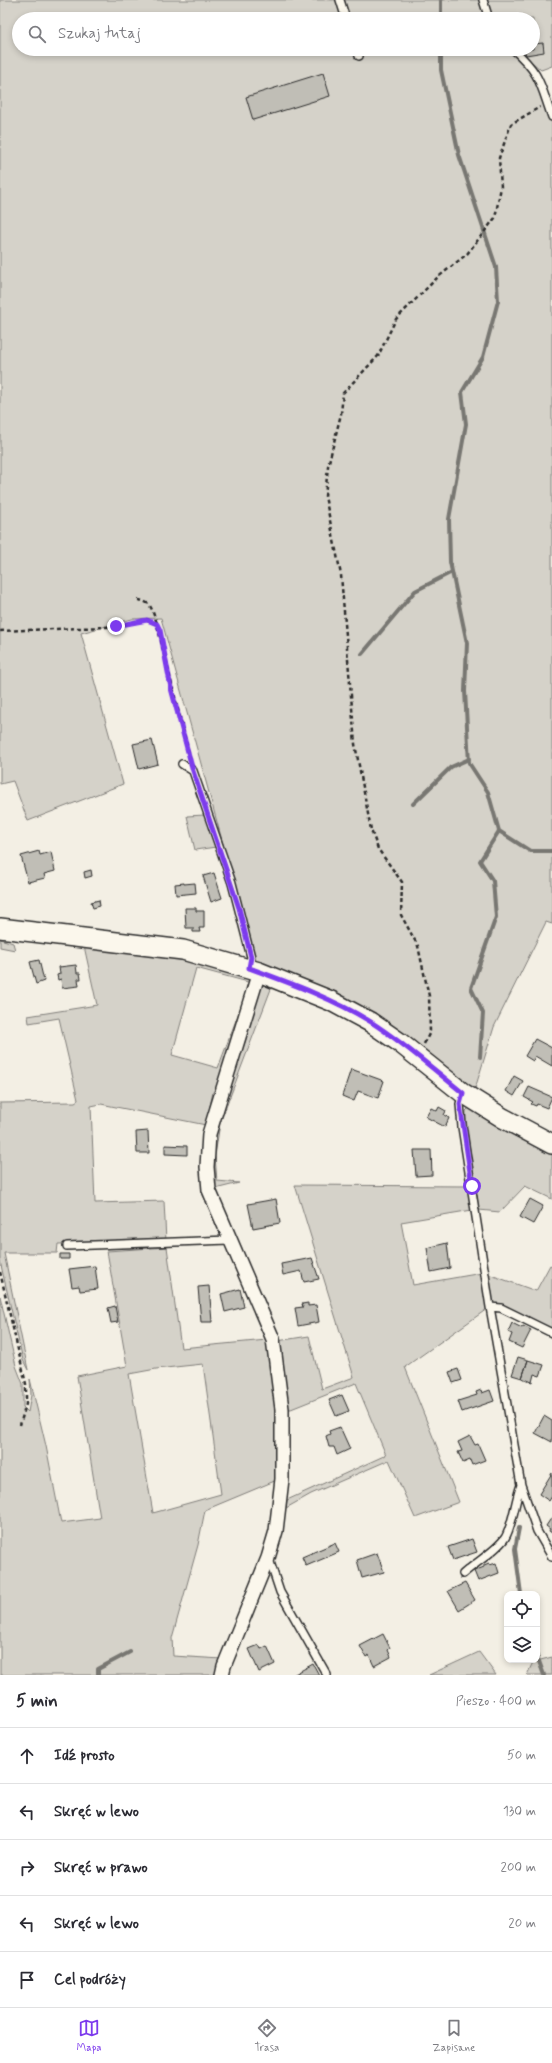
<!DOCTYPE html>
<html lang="pl">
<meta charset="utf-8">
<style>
:root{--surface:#fff;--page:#f7f7f7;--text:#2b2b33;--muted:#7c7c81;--line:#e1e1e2;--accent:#7c3aed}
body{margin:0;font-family:Mynerve,sans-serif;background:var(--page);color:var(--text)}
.controls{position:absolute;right:12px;bottom:12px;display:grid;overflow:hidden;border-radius:8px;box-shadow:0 2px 6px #0003}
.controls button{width:36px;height:36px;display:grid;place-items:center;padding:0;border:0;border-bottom:1px solid var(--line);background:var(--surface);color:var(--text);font:20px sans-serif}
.stop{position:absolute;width:12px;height:12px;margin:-9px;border:3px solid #7c3aed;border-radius:50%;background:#fff}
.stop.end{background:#7c3aed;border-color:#fff;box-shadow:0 1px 4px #0008}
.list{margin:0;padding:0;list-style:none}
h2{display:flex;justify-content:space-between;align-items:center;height:52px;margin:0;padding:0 16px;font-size:17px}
h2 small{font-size:13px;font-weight:400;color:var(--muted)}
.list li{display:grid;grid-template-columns:26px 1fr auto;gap:12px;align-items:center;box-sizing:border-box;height:56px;padding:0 16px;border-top:1px solid var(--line)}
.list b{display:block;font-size:15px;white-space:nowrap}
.list em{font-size:13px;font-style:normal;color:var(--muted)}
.icon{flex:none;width:22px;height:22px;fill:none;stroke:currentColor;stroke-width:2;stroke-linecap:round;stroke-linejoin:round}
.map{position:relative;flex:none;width:552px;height:1675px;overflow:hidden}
.search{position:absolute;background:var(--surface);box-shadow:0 2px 6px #0003;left:12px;right:12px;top:12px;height:44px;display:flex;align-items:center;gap:10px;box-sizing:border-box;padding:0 14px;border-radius:22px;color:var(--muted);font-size:15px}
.sheet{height:332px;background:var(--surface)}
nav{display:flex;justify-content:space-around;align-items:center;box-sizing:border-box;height:56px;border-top:1px solid var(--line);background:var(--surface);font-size:11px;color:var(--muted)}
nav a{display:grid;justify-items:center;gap:2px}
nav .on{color:var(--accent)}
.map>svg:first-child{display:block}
.green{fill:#d5d2c9;stroke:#807e7a;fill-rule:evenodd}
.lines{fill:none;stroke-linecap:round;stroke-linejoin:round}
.stream{stroke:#787772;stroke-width:4}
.building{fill:#c0beb6;stroke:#2b2b2b}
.lane-casing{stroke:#2b2b2b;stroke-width:10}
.street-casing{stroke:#2b2b2b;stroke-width:16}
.secondary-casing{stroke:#2b2b2b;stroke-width:22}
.path{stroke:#2b2b2b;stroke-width:2.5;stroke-dasharray:4 3;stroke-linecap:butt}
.lane{stroke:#fbf7ec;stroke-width:7}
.street{stroke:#fbf7ec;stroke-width:13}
.secondary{stroke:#fbf7ec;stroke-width:19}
.route{stroke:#7c3aed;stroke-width:5}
</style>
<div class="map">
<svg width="552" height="1675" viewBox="0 0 552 1675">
<rect width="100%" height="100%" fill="#f3efe4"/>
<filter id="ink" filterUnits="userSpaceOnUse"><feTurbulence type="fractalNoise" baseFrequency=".025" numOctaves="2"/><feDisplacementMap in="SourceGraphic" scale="8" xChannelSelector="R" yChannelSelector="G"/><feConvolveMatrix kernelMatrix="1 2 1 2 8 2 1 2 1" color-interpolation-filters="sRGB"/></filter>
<g filter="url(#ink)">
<path class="green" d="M0 0H483L489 19H19V49H513L529 63 552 108V924L546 922 494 1027 474 1092 256 964 161 618 132 619 81 633 123 784 28 821 13 781 0 784Z
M486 0H552V66L541 70 517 49H533V19H492Z
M205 815 216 847 195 850 187 816Z
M0 939 13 943 15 950 0 947Z
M84 946C139 948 196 963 249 978L248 982 196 968 172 1055 218 1068 245 996 222 1078 213 1092 206 1125 101 1104 91 1106 95 1203 164 1201 166 1241 58 1244 57 1253H4L28 1370 23 1360 0 1261V1103L75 1102 78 1100 59 1018 29 1023 28 1016 97 1005Z
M264 982 271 989 220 1123 215 1156 217 1181 239 1183 215 1189 212 1174 213 1137 224 1099 245 1042 262 985Z
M470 1107 552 1149V1199L525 1186 500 1212 479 1210 466 1119V1111Z
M295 1185 468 1186 472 1210 401 1222 413 1285 482 1273 487 1309 405 1367 459 1502 415 1518 389 1460 311 1494 286 1508 287 1500 386 1455 356 1383 291 1409H285L277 1341 309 1336 322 1389 354 1377Z
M167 1247 181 1348 267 1340C277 1388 277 1431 277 1480L205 1510 198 1545 172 1638 173 1656 222 1659 218 1675H0V1296L16 1366 23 1384V1407L28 1412 31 1395 30 1379 46 1446 61 1523 100 1518 77 1376 127 1366 107 1251ZM203 1364 221 1494 153 1513 129 1374 156 1369Z
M550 1265 552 1266V1329L493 1303 488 1274 536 1291Z
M479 1652 496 1675H429Z
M552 1657V1675H527L533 1662Z"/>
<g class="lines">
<path class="stream" d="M441 0V19
M441 49V70L459 155 496 267 498 301 483 357 462 392 466 424 449 519 450 562 467 643 465 691 469 763 488 792 499 831 480 861 493 881 496 917 471 988 483 1013 480 1057
M362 654 415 591 452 572
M413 804 451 767 469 759
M499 831 530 851H552
M519 1528 515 1549 521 1594
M537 1656 544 1675
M98 1675V1669L130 1652"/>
</g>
<path class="building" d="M543 43 544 52 526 55 524 49H533V44Z
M323 73 330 96 253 120 246 97Z
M152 740 158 764 139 769 133 744Z
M39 851 40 855 51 852 55 871 44 874 45 878 28 882 21 856Z
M91 870 92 876 85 878 84 872Z
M214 873 222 898 211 902 203 876Z
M184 883V884L195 883 196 893 176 895 175 884Z
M99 900 100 906 93 908 91 902Z
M185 908H196V911H204V928H199L200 932H193V928H186Z
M39 960 44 981 36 984 30 962Z
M76 965 77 973H80L81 979H78L79 986 62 988 61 979 58 980 57 975 60 974 59 967Z
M535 1039 552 1048V1066L535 1056 533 1061 525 1056Z
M351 1069 384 1081 378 1098 358 1091 354 1101 342 1096Z
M514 1076 523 1081 514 1096 506 1091Z
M529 1087 552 1097 547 1108 537 1104 536 1106 531 1104 533 1102 524 1097Z
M439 1107 446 1111 444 1115 449 1118 445 1127 426 1117 431 1108 437 1111Z
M148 1131 149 1153H137L136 1132Z
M165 1145 187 1146V1155L165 1154Z
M414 1150H431L432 1175 416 1176Z
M276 1199 280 1223 253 1228 248 1204Z
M530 1199 543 1206 533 1224 520 1217Z
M447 1243 450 1268 431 1272 427 1248Z
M60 1254H69V1259H60Z
M312 1258 319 1279 304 1282 301 1271 283 1275 281 1264Z
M95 1266 98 1289 80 1291 79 1286 72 1287 69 1269Z
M209 1286 212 1322H201L198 1287Z
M240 1289 244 1307 225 1312 221 1294Z
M308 1303V1306L316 1305 319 1322 298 1326 295 1308 303 1307 302 1304Z
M115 1306 118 1322 111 1323 108 1308Z
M512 1323 522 1328 523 1326 531 1330 522 1348 509 1342 512 1334 508 1332Z
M518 1357 528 1360 522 1378 512 1375Z
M528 1360 544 1365 540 1376 534 1374 532 1382 522 1378Z
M458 1369 462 1380 453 1383 449 1372Z
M481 1390 482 1393 490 1390 494 1401 462 1412 458 1401 477 1395 476 1392Z
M342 1395 349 1411 336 1416 329 1400Z
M544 1416 552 1421V1442L535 1433Z
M340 1427 350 1449 337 1455 334 1447H329L326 1436 330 1434 329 1431Z
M470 1436 475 1445 478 1444 485 1460 472 1465 470 1460 463 1463 458 1452 462 1451 458 1442Z
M552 1473V1496L549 1501 539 1494Z
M552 1517V1533L549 1531 550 1529 546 1526Z
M472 1539 477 1552 453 1560 448 1547Z
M335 1543 339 1552 306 1566 302 1557Z
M377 1553 384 1572 362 1578 357 1560Z
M489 1563 490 1565 496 1563 499 1573 478 1581 474 1571 484 1567V1565Z
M465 1583 475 1600 459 1610 448 1591Z
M383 1634 390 1648 388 1650 391 1657 374 1666 369 1655 366 1657 360 1646Z
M259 1645 261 1649 267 1646 275 1664 259 1672 249 1649Z
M313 1664 319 1675H293Z"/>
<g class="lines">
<defs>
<path id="lane" d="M340 0 346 19
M483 0 489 19
M357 49 359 56
M513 49C541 74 540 84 552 117
M182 764 193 771 232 883 251 957 249 968
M463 1094 460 1104 462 1127 490 1307 521 1485 537 1531 552 1557
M67 1246 229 1240
M490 1307 501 1308 552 1333
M269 1559 280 1592 327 1675
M463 1574C476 1562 495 1552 505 1538 513 1525 515 1500 521 1485"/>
<path id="street" d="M222 1675 224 1666 268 1558 276 1531 282 1479V1409L273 1339 209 1190 207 1167 209 1134 259 972"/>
<path id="secondary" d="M0 928 183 950 259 972 331 1001 370 1022 399 1042 463 1093 503 1118 552 1144"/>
</defs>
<use href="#lane" class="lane-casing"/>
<use href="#street" class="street-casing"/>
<use href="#secondary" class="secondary-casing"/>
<path class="path" d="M138 600C153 602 151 610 157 623
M0 631 107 627 147 620 157 624 190 759
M424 1044 430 1032 429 996 418 946 401 915 402 882 378 849 371 830 355 744 341 575 325 496 328 466 341 414 343 393 378 356 396 319 437 278 467 254 495 218 501 187 499 158 511 124 540 107
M0 1272 26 1384V1404L20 1425"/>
<use href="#lane" class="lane"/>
<use href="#street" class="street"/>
<use href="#secondary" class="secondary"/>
</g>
</g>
<g class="lines" filter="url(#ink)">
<path class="route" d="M116 626 147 620 157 624 160 630 171 688 193 771 239 908 251 957 249 968C290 983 334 999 371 1022 404 1043 433 1069 463 1093L460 1104 472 1186"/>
</g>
</svg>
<div class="controls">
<button><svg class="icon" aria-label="locate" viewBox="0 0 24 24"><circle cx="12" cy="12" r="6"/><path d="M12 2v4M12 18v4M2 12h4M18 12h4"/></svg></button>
<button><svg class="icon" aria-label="layers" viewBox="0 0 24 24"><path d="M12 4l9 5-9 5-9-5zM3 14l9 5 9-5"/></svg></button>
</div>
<div class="stop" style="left:472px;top:1186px"></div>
<div class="stop end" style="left:116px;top:626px"></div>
<div class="search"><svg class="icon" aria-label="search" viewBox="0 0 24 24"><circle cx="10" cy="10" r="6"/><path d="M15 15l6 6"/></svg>Szukaj tutaj</div>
</div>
<section class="sheet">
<h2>5 min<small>Pieszo · 400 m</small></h2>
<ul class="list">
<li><svg class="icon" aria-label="ahead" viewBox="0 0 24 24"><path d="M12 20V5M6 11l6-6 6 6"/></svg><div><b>Idź prosto</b></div><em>50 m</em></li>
<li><svg class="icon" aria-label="left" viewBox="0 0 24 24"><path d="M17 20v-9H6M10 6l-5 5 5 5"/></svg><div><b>Skręć w lewo</b></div><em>130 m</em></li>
<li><svg class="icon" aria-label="right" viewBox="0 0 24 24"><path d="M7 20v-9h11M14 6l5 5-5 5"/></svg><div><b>Skręć w prawo</b></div><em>200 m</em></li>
<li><svg class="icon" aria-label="left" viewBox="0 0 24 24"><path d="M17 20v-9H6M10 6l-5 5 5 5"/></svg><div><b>Skręć w lewo</b></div><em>20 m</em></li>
<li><svg class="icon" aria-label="arrive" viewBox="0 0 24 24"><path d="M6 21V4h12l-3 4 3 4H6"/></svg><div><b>Cel podróży</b></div></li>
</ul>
</section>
<nav>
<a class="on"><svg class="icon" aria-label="map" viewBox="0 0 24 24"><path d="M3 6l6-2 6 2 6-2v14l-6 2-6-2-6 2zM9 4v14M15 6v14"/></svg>Mapa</a>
<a><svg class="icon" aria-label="directions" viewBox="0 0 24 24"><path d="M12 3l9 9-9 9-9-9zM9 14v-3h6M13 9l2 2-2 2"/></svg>Trasa</a>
<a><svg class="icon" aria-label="saved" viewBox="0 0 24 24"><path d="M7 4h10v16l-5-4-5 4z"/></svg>Zapisane</a>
</nav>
